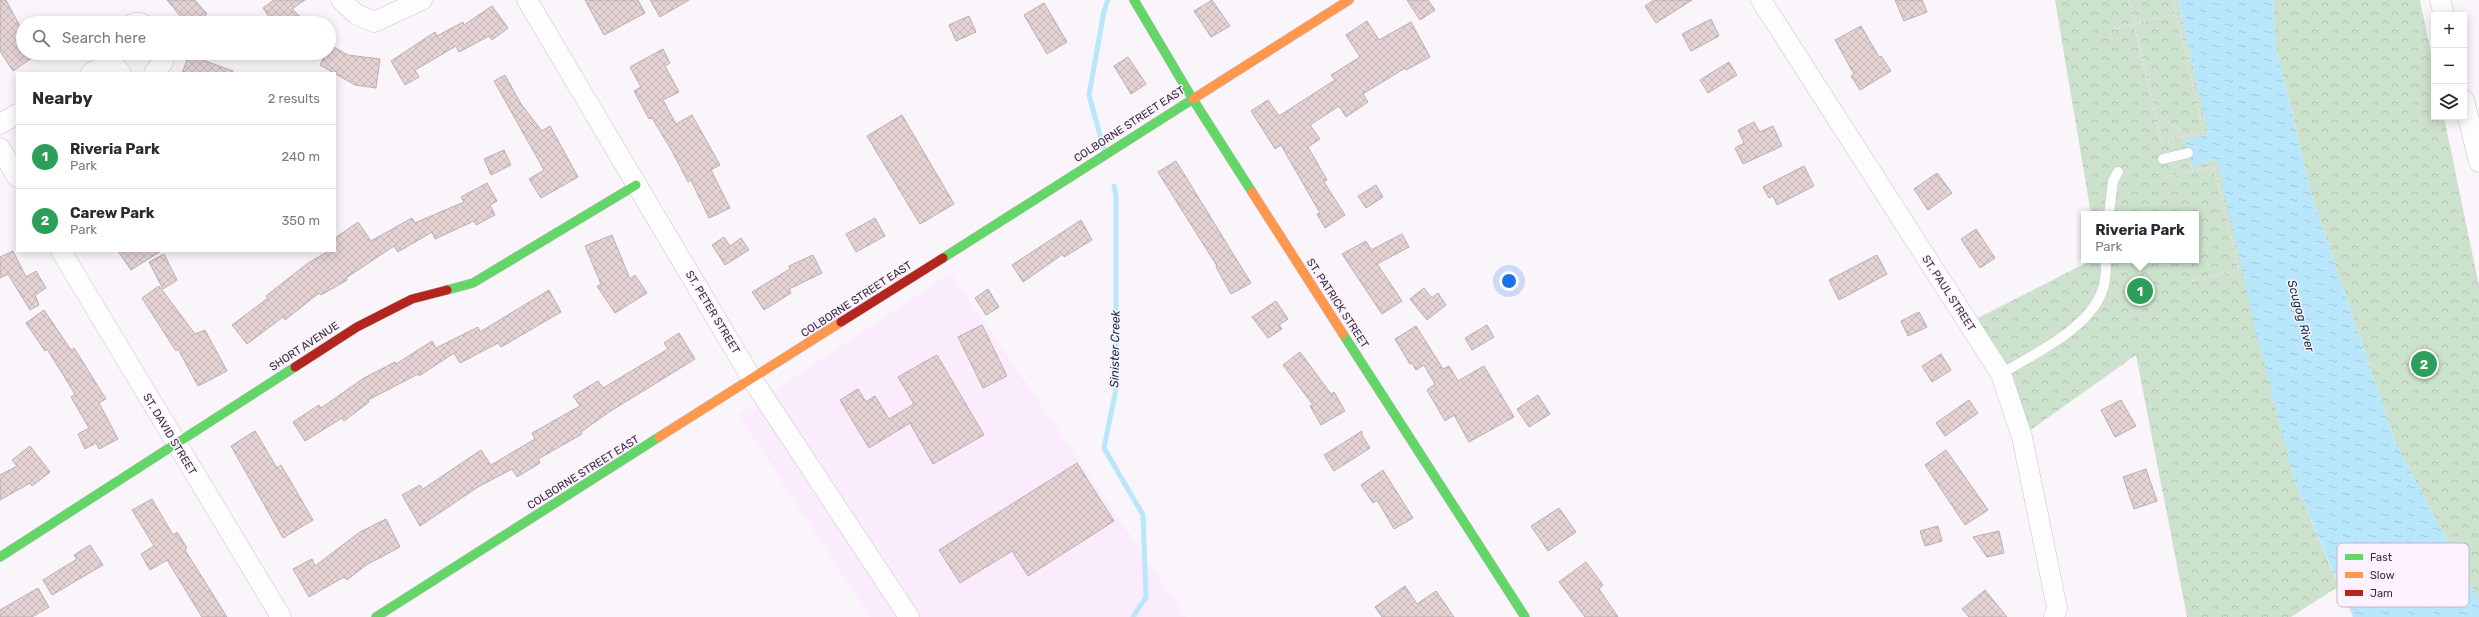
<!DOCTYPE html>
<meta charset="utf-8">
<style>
:root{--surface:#fff;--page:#f7f7f7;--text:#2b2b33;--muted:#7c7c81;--line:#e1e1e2;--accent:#7e757f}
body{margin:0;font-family:Rubik,sans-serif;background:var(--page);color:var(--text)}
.controls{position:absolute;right:12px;top:12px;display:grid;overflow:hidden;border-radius:0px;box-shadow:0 2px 10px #0003}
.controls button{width:36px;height:36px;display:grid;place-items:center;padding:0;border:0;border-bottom:1px solid var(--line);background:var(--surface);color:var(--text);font:20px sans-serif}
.you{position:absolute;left:1509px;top:281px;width:14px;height:14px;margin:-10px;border:3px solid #fff;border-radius:50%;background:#1a73e8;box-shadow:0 0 0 6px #1a73e833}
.badge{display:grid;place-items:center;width:26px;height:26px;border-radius:50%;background:var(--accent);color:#fff;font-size:13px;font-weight:700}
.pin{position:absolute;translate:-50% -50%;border:2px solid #fff;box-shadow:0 1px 4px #0006}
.popup{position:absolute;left:2081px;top:211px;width:118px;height:52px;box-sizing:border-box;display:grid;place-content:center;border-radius:0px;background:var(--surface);filter:drop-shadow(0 1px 3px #0005);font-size:13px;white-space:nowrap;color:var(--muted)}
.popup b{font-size:15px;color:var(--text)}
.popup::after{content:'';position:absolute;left:50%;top:100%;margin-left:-8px;border:8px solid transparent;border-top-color:var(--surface)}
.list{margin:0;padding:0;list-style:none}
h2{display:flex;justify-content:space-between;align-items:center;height:52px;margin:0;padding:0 16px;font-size:17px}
h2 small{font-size:13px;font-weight:400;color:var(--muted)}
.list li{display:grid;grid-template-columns:26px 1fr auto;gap:12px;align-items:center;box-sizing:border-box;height:64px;padding:0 16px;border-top:1px solid var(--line)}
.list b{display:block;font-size:15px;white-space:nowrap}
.list p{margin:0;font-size:13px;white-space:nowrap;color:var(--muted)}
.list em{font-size:13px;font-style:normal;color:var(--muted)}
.icon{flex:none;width:22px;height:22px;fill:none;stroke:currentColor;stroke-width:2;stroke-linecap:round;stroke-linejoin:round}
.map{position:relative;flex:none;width:2479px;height:617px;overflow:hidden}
.search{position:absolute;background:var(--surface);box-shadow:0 2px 10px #0003;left:16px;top:16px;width:320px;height:44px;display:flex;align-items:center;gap:10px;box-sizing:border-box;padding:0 14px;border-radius:22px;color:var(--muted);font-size:15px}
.panel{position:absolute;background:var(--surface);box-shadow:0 2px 10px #0003;left:16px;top:72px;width:320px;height:180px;border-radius:0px}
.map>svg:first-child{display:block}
.built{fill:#faecfc}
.park{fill:url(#park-crowns)}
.water{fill:url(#water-ripples)}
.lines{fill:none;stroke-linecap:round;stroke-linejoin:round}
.stream{stroke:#b8e7fb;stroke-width:5}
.building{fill:url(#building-cross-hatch);stroke:#b9afb1}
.lane-casing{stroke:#cac2cb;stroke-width:11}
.street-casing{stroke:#cac2cb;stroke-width:21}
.fast-casing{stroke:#cac2cb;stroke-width:10}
.slow-casing{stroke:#cac2cb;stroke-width:10}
.jam-casing{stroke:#cac2cb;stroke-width:10}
.path{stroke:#e0dfe1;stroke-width:2.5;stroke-dasharray:3 2;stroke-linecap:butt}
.lane{stroke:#fefdfe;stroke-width:10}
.street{stroke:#fefdfe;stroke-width:20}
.fast{stroke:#63d668;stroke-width:9}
.slow{stroke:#ff974d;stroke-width:9}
.jam{stroke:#b3261e;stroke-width:9}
.labels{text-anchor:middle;stroke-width:3;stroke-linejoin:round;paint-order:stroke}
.street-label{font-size:11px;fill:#3b303c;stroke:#fcf1fe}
.water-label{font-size:12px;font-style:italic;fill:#063340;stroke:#fcf1fe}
.key{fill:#fcf1fe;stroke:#c2b7c4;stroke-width:1}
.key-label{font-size:11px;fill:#3b303c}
</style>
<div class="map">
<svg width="2479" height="617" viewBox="0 0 2479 617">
<defs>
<pattern id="park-crowns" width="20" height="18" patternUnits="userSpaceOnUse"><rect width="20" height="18" fill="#cde2cd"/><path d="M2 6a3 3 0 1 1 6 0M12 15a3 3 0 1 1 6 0" fill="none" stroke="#b1c2b1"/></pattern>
<pattern id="water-ripples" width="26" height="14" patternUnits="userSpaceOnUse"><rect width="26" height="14" fill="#b8e7fb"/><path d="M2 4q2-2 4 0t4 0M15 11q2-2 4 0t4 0" fill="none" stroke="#9fc6d8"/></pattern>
<pattern id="building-cross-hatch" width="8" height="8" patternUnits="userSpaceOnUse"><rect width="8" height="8" fill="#e5d3d4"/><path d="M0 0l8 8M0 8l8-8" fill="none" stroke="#c5b5b7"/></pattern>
</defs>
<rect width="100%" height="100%" fill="#faf4fb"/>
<path class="built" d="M951 273 1186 617H870L739 415Z"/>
<path class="park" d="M2055 0H2178L2208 134 2185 141 2192 166 2217 160 2294 480 2339 586 2291 617H2187L2136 355 2022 436 1966 324 2092 260H2196V214H2091Z
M2273 0H2420L2434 67V117H2444L2479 286V600L2395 442 2310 189 2276 47Z"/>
<path class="water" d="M2178 0H2273L2276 47 2310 189 2395 442 2479 600V617H2353L2294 480 2256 332 2217 160 2192 167 2185 141 2208 134Z"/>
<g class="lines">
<path class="stream" d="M1104 149 1089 95 1104 11 1108 0
M1114 186 1116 195V389L1104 448 1143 515 1146 597 1133 617"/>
</g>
<path class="building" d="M0 0H6L23 32V53H39L13 71 0 51Z
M167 0H195L207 14 197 23H186Z
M274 0H305L292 9 307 23H273L263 8Z
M585 0H638L645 13 604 35Z
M650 0H689L660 17Z
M1212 0 1230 26 1211 37 1194 11Z
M1407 0H1428L1435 10 1420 20Z
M1654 0H1692L1656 23 1645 6Z
M1895 0H1922L1927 12 1904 21Z
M1044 3 1067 42 1047 54 1024 15Z
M492 6 508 28 492 40 489 36 459 52 456 46 415 70 419 77 405 85 391 61 435 32 437 36 463 22 464 25Z
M969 16 976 32 956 41 949 25Z
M1711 19 1719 36 1691 51 1682 34Z
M1367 21 1379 40 1411 22 1430 57 1406 70 1405 68 1363 94 1368 102 1346 117 1339 106 1310 125 1320 139 1308 147 1327 180 1324 182 1345 215 1325 228 1317 214 1320 213 1281 145 1275 149 1251 111 1268 100 1279 116 1335 80 1331 75 1360 57 1346 35Z
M1861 26 1879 57 1881 56 1891 71 1860 90 1851 76 1854 74 1835 40Z
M330 45 348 55 380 59 376 88 355 85 320 65 326 53H329Z
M663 49 670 63 665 66 679 92 663 100 676 124 692 115 720 165 711 170 730 208 709 218 691 180 688 182 672 151 652 118 649 119 634 91 641 87 630 67Z
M189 55 233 71 232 73H182Z
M1128 57 1146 84 1131 94 1114 66Z
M1729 62 1737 75 1708 93 1700 80Z
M505 75 521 104 542 131 550 126 578 177 541 198 529 179 544 170 494 81Z
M902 115 954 204 920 224 867 136Z
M1754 122 1760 132 1773 126 1782 146 1743 164 1735 148 1744 143 1738 130Z
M504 150 511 165 491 175 484 159Z
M1176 161 1251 283 1231 294 1216 267 1217 266 1158 172Z
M1804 166 1814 186 1777 205 1773 196 1769 198 1763 187Z
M1937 173 1952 193 1928 210 1914 189Z
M487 183 497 201 490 205 495 215 476 225 474 221 435 239 432 232 398 252 394 246 346 278 347 280 321 295 319 293 285 320 283 317 247 344 232 325 268 298 266 296 308 263 329 251H335V238L358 222 371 241 412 218 415 223 464 202 461 197Z
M1376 185 1383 197 1366 208 1358 196Z
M875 218 885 236 856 252 846 234Z
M1081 220 1092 240 1064 257 1063 254 1023 282 1012 265Z
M1976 229 1995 258 1980 268 1961 239Z
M1402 234 1409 247 1377 264 1402 301 1382 314 1342 254 1366 241 1371 250Z
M612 235 630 279 635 275 647 293 615 313 597 286 601 284 585 246Z
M724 237 730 246 741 238 749 250 725 265 712 245Z
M13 251 26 277 36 271 46 288 35 295 39 305 30 310 8 274 0 278V257Z
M118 251H161L131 270Z
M164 254 177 280 163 289 149 262Z
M813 255 822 273 789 289 791 293 764 310 752 292 790 269 789 266Z
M1877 255 1887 274 1839 300 1829 280Z
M159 286 195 334 205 330 227 371 198 386 178 349 176 351 142 298Z
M1424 288 1432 298 1438 293 1446 305 1427 320 1410 299Z
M988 289 999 307 986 315 975 298Z
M549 290 561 312 501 347 498 343 460 363 454 353 419 376 418 374 368 400 369 402 344 421 342 418 305 441 293 422 319 405 321 408 364 378 395 362 396 364 432 341 436 348 478 327 480 332Z
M1276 301 1288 319 1279 325 1282 329 1268 338 1252 317Z
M44 310 71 350 74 348 106 399 99 403 118 439 99 449 96 443 85 449 78 434 89 428 71 397 75 394 47 349 45 351 26 323Z
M1919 312 1927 327 1908 336 1901 321Z
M982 325 1007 376 983 388 958 337Z
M1487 325 1494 337 1472 350 1465 338Z
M1416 326 1443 369 1449 366 1458 381 1484 366 1514 417 1469 442 1454 415 1445 421 1427 390 1435 384 1424 365 1416 370 1412 363 1410 364 1395 339Z
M679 333 695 359 609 412 581 432 582 434 538 459 540 463 517 477 512 469 478 487 420 526 402 495 420 485 423 489 481 450 491 465 535 439 532 433 580 406 573 396 598 381 603 388 668 349 664 343Z
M1300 352 1331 394 1334 392 1345 411 1321 425 1310 406 1313 405 1283 365Z
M1941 354 1951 370 1932 382 1922 366Z
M937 355 984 435 933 464 910 423 869 448 840 400 858 389 866 402 875 396 889 419 914 404 898 377Z
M1538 395 1550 414 1529 427 1517 409Z
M1969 400 1978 413 1945 436 1936 423Z
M2121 400 2136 426 2115 437 2101 410Z
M255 431 277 468 281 465 313 520 283 538 231 446Z
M1362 431V435L1370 448 1334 471 1324 455Z
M30 446 50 472 32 486 30 483 0 500V475L17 466 12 460Z
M1946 450 1988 510 1965 525 1925 465Z
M1077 463 1114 521 1028 576 1012 551 960 583 939 550Z
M2146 469 2157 501 2134 509 2123 477Z
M1383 470 1413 518 1394 529 1377 500 1373 503 1361 485Z
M152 499 173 535 177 532 187 548 185 550 227 617H202L167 560 150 570 141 554 154 546 132 510Z
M1559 508 1576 532 1548 551 1531 526Z
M386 519 400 547 366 565 347 580 344 577 309 597 293 569 312 559 315 566 360 532Z
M1938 526 1942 541 1925 546 1920 531Z
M1999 531 2004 553 1987 557 1973 537Z
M90 545 103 565 52 595 43 580 77 559 74 555Z
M1586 562 1603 585 1599 589 1618 617H1585L1559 582Z
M1405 586 1417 604 1436 591 1454 617H1382L1375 607Z
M38 588 49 607 32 617H0V610Z
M1985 590 2007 617H1969L1962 609Z"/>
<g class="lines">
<defs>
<path id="lane" d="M2163 159 2188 153
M2109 214 2113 181 2118 172
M2001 374C2035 353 2094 327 2104 285 2106 277 2106 268 2106 260"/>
<path id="street" d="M341 0 356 14 374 22 422 0
M527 0 752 379 909 617
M1761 0 2001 374 2022 437 2057 608 2054 617
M2440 0 2444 15
M134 23H141
M109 53 111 62 121 73
M91 73 111 62
M154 73 163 62 165 53
M2464 100 2479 162
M0 124 17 114
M0 148 17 177
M61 251 281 617"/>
<path id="fast" d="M1134 0 1192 98 1252 192
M943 258 1193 99
M447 290 473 283 636 185
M1343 334 1525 617
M0 557 295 367
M376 617 659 437"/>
<path id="slow" d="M1193 99 1349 0
M1252 192 1343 334
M659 437 841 322"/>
<path id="jam" d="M841 322 943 258
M295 367 357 327 412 299 447 290"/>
</defs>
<use href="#lane" class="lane-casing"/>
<use href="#street" class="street-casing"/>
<use href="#fast" class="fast-casing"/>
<use href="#slow" class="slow-casing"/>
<use href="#jam" class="jam-casing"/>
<path class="path" d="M2129 0 2162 144
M2112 40 2110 29 2177 14
M2155 113 2187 136
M2162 142 2204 132 2173 0
M2167 177 2214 166 2239 270 2192 281"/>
<use href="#lane" class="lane"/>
<use href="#street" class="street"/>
<use href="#fast" class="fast"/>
<use href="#slow" class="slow"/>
<use href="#jam" class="jam"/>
</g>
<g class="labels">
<g class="street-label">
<text transform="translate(1129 124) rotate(-33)" y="4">COLBORNE STREET EAST</text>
<text transform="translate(1949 293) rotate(57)" y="4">ST. PAUL STREET</text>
<text transform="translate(856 299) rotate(-33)" y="4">COLBORNE STREET EAST</text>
<text transform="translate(1338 303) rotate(57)" y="4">ST. PATRICK STREET</text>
<text transform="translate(713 312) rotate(59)" y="4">ST. PETER STREET</text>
<text transform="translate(304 346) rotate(-33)" y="4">SHORT AVENUE</text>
<text transform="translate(170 434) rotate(59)" y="4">ST. DAVID STREET</text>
<text transform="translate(583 472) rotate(-32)" y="4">COLBORNE STREET EAST</text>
</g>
<g class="water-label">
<text transform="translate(2301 316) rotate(75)" y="4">Scugog River</text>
<text transform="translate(1115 349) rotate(-89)" y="4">Sinister Creek</text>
</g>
</g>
<rect x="2337" y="543" width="132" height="64" rx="6" class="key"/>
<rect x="2345" y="554" width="18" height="6" fill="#63d668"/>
<rect x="2345" y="572" width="18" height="6" fill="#ff974d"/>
<rect x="2345" y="590" width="18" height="6" fill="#b3261e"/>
<g class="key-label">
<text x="2370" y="561">Fast</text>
<text x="2370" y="579">Slow</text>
<text x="2370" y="597">Jam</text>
</g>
</svg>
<div class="controls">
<button>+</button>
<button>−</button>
<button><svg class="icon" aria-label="layers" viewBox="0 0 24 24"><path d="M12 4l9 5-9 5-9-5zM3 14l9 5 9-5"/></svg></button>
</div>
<div class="you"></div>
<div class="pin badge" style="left:2140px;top:291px;background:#2e9e5b">1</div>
<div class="popup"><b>Riveria Park</b>Park</div>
<div class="pin badge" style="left:2424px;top:364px;background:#2e9e5b">2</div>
<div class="search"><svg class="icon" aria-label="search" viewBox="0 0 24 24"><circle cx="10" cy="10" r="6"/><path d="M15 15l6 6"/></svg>Search here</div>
<section class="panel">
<h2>Nearby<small>2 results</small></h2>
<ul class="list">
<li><span class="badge" style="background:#2e9e5b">1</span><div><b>Riveria Park</b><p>Park</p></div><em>240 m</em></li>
<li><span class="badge" style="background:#2e9e5b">2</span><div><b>Carew Park</b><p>Park</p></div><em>350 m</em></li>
</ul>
</section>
</div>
